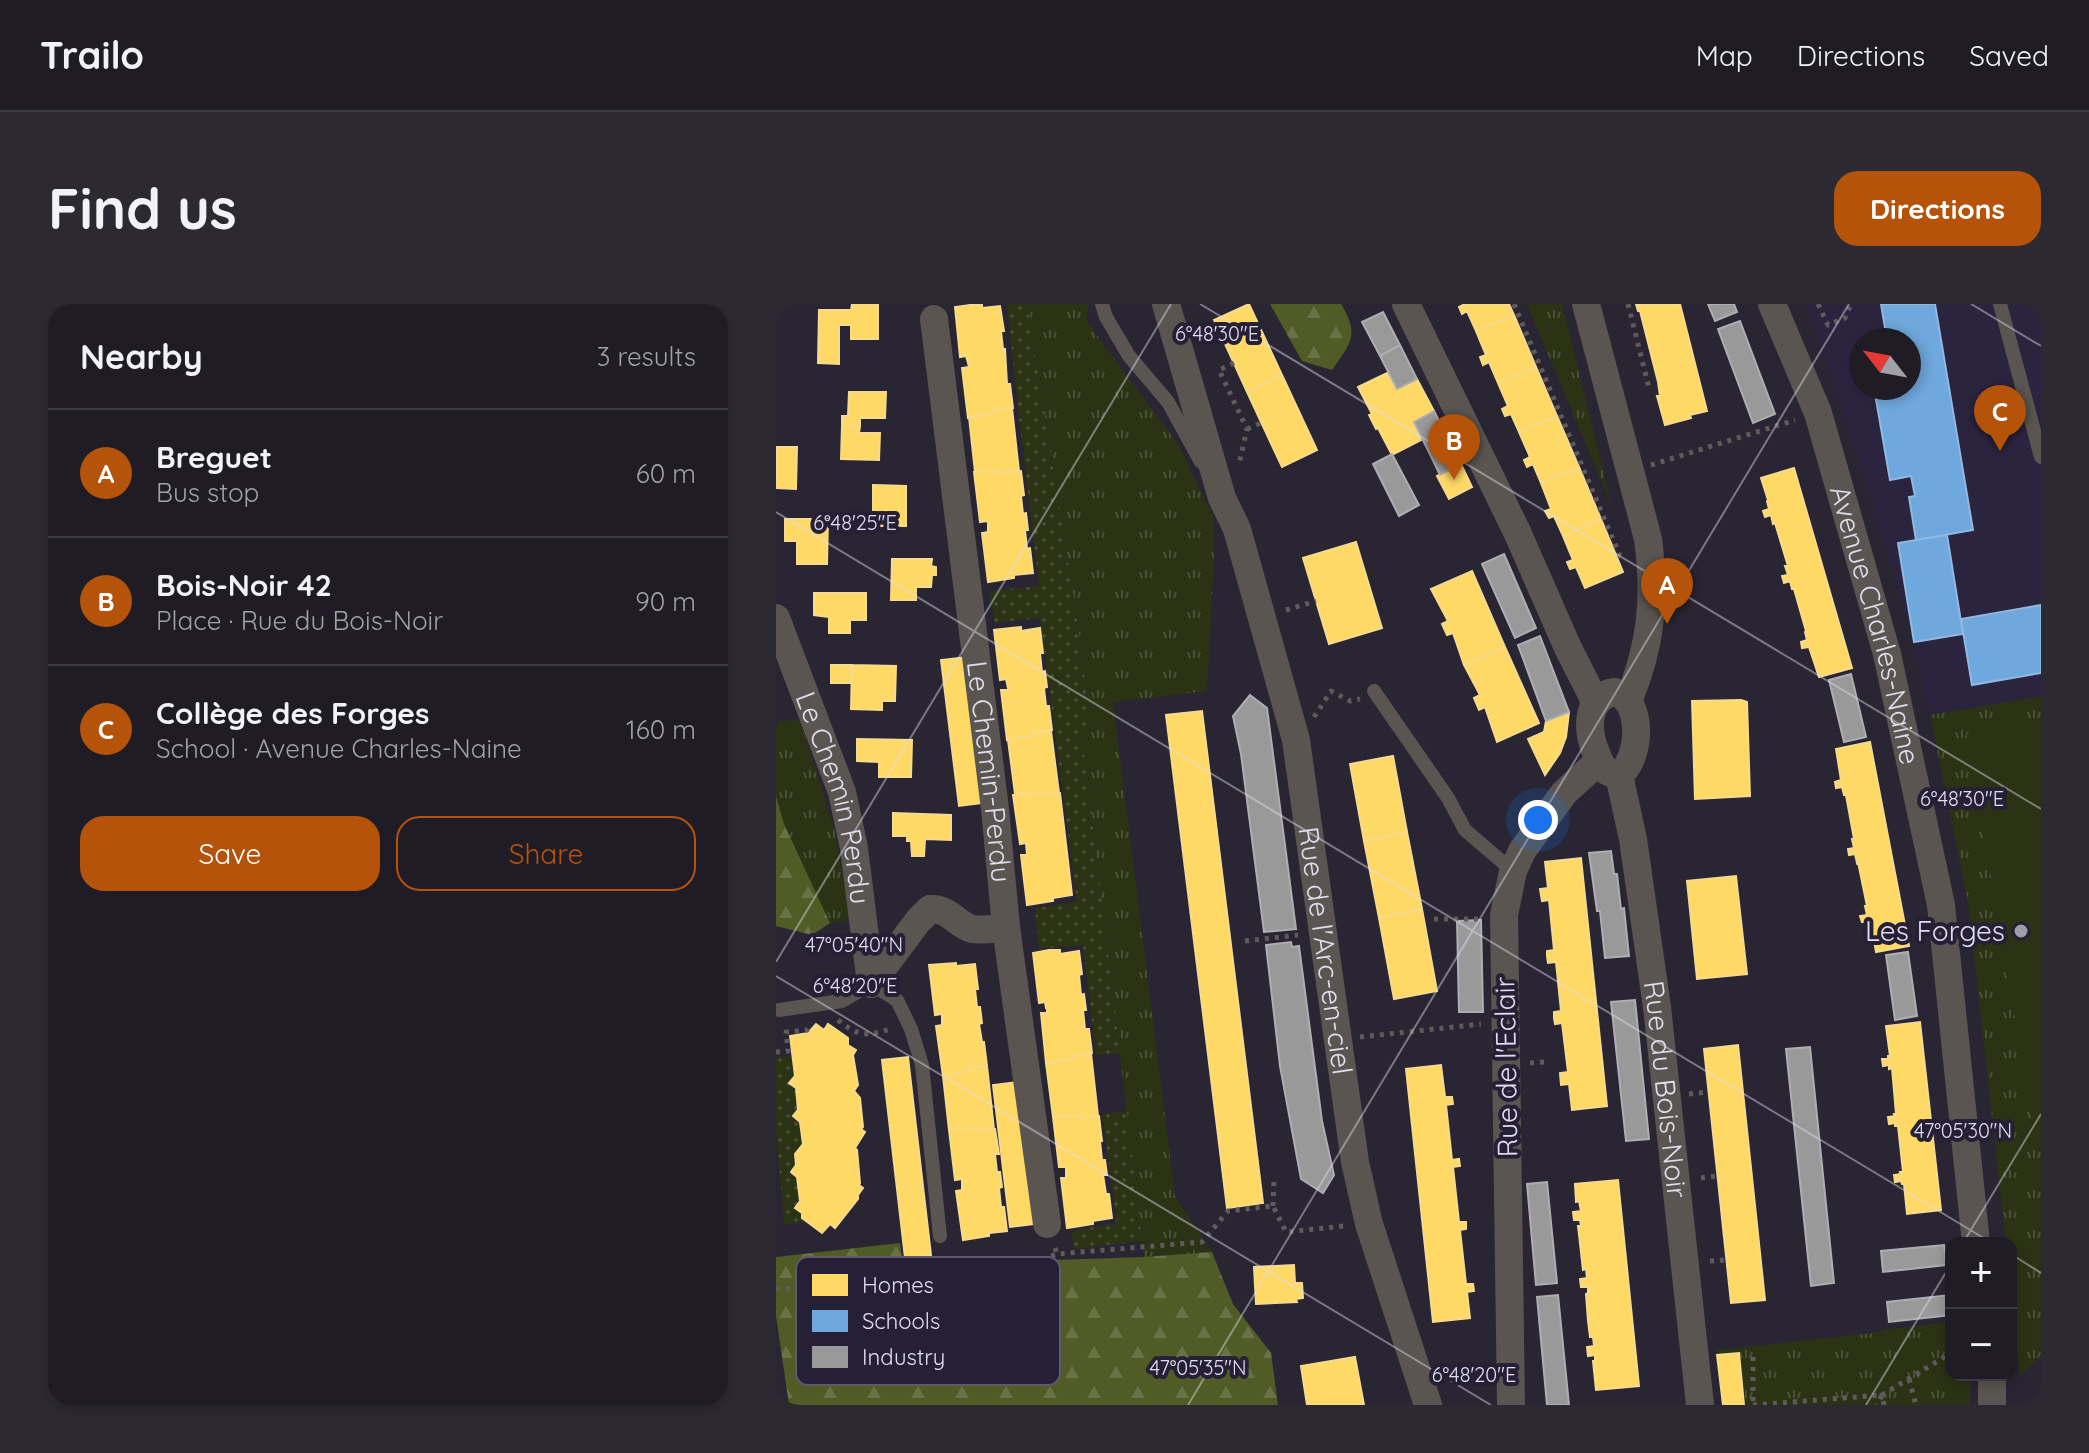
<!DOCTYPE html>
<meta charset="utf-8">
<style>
:root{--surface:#1f1c26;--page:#2c2932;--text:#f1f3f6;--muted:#a1a1a7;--line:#3c3a43;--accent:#b45309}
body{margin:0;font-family:Quicksand,sans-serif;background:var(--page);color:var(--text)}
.controls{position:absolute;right:24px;bottom:24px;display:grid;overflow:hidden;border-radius:16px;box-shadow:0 4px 12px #0003}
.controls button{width:72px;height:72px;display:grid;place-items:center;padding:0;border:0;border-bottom:2px solid var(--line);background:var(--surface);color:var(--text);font:40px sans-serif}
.compass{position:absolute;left:1073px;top:24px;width:72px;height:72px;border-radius:50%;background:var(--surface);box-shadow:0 4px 12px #0003;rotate:301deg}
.you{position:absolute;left:762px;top:516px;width:28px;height:28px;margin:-20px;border:6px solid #fff;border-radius:50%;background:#1a73e8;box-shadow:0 0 0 12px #1a73e833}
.badge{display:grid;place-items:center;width:52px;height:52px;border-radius:50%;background:var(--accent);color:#fff;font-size:26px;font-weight:700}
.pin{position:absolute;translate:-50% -66px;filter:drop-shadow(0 2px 4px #0008)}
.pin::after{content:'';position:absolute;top:42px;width:28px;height:24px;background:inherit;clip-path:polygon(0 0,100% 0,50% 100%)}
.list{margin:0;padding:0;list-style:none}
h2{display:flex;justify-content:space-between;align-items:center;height:104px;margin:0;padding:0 32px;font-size:34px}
h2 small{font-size:26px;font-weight:400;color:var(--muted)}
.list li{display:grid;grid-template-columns:52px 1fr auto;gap:24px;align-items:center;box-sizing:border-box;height:128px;padding:0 32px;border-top:2px solid var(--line)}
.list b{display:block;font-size:30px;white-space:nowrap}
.list p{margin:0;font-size:26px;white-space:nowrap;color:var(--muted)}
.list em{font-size:26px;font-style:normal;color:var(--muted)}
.actions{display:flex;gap:16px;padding:24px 32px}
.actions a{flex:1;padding:18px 0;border:2px solid var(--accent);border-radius:24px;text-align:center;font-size:28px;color:var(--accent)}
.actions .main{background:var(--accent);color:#fff}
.map{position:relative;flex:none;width:1265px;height:1101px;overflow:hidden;border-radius:24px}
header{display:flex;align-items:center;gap:48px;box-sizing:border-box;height:112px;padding:0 40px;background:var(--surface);border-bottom:2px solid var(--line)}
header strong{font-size:38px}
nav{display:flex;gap:44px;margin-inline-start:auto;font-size:28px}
.intro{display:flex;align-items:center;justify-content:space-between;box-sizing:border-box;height:192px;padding:0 48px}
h1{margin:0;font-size:56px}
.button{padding:20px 36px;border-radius:24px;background:var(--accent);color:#fff;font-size:28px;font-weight:700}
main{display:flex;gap:48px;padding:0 48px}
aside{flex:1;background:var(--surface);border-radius:24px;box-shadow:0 4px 12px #0003}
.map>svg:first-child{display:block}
.built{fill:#2b243f}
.grass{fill:url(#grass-tufts)}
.forest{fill:url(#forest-firs)}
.garden{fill:url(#garden-dots)}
.pitch{fill:#2c3314}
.homes{fill:#ffd966;stroke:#f6da8e;stroke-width:2}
.schools{fill:#6fa8dc;stroke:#91b8e1;stroke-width:2}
.industry{fill:#999;stroke:#aeadb2;stroke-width:2}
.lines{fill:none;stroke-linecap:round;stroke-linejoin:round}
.path{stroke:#5f5b5c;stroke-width:5;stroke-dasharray:4 6;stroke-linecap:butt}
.service{stroke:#5a5550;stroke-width:14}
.minor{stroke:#5a5550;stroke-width:28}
.ticks{fill:none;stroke:#e0ddec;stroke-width:2;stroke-opacity:0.45}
.poi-dot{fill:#a09dab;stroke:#262037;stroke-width:3}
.labels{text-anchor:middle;stroke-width:8;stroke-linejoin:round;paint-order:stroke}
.street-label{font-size:28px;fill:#e0ddec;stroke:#262037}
.poi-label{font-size:28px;fill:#e0ddec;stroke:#262037;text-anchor:end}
.key{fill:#262037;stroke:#5e596d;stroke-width:2}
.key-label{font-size:22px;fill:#e0ddec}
.ticks-label{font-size:20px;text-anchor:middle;fill:#e0ddec;stroke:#262037;stroke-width:8;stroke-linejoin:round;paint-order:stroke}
</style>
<header>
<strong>Trailo</strong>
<nav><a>Map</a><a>Directions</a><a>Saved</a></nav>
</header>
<div class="intro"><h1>Find us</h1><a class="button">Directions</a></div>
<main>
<aside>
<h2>Nearby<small>3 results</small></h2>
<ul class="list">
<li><span class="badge">A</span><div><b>Breguet</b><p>Bus stop</p></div><em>60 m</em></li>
<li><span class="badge">B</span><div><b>Bois-Noir 42</b><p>Place · Rue du Bois-Noir</p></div><em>90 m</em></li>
<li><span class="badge">C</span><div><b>Collège des Forges</b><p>School · Avenue Charles-Naine</p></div><em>160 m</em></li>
</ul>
<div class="actions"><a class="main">Save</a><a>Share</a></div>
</aside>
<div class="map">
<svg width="1265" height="1101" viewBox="0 0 1265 1101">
<defs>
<pattern id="grass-tufts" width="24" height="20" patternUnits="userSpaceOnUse" patternTransform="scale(2)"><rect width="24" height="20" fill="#2c3314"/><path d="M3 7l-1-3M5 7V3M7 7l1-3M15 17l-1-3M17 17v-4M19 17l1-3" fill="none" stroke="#4a5036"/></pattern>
<pattern id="forest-firs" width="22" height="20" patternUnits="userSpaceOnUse" patternTransform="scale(2)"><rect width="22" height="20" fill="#505b26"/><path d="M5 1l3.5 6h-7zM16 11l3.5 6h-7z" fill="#697246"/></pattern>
<pattern id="garden-dots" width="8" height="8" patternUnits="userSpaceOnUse" patternTransform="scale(2)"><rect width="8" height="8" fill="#2c3314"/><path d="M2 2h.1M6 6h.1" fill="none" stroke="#4a5036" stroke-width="1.8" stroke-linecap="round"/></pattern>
</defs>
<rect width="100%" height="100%" fill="#292532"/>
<path class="built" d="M1029 0H1105L1111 36H1085V84H1098L1114 175 1135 172 1139 192 1133 193 1140 236 1122 240 1138 338 1187 330 1196 381 1265 369V392L1154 411 1139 345 1104 221 1045 40Z
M1159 0H1265V301L1185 315 1171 231 1196 226Z"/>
<path class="grass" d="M247 0H312L311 18 402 140 437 213 438 256 431 387 337 398 399 892 436 948 368 953 305 423 315 421 300 309 258 46 257 20Z
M751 0H786L836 202Z
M1265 392V1051L1244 1072 1235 987V939H1230L1192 598 1154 411Z
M24 416 59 528 74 616 54 619 8 520 0 492V425L3 417Z
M1175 1018V1071H1194V1101H947L941 1046 1106 1028V1026Z"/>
<path class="forest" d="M494 0H565C584 31 575 39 556 66L526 57Z
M0 492 8 520 54 619 36 631 0 622Z
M124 939 131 987 225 1010 277 956 368 953 436 948 457 1000 495 1049 502 1101H13L0 1012V953Z"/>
<path class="garden" d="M231 0H247L257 20 258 46 300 309 315 422 305 424 344 749 320 751 307 641 263 645 259 604 301 598 264 314 219 319 213 287 263 282 242 105Z
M16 752 19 772 13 779 20 784 22 806 17 812 24 818 27 840 19 850 20 861 15 868 21 873 24 897 19 904 26 909V914L31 918 8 920 0 827V754Z
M351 807 366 937 297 945 296 929 301 926 341 919 326 810Z"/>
<path class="pitch" d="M1265 417V824L1258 825 1191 430Z"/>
<path class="homes" d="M76 0H102V35H75V21H63V60L42 59 43 6H75Z
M473 0 506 71 471 88 438 16Z
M689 0H733L738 11 700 27 691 7 686 10 683 3Z
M860 0H904L931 107 914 111 915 114 889 121 881 92H884L882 78 864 7H862Z
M194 1H206V4L224 2 228 27H225L227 45H229L231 80H234L237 104 218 106V109L192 114 186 64 193 63 192 59 190 52 184 53 179 3Z
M738 11 760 63 722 79 713 58 707 61 704 53 710 51 700 27Z
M760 63 781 112 743 128 735 110 729 112 726 105 732 102 722 79Z
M611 69 621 85 641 75 658 107 638 118 645 136 616 151 602 124 600 125 593 111 596 110 582 83Z
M506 71 541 146 506 163 471 88Z
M73 88H110L109 114H84V122H66V112H72Z
M236 104 243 167 225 169V166L199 168 193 113 218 109V106Z
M781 112 803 163 765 179 757 160 751 163 748 156 754 153 743 128Z
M66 122H84L83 129H104L103 156 65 155Z
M0 143H21L20 185 0 184Z
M685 160 696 183 673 195 661 172Z
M803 163 825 215 787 232 778 212 773 214 769 207 775 205 765 179Z
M1018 164 1076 364 1043 373 1033 343 1026 344 1025 338 1031 336 1029 328 1030 327 1018 285H1016L1014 277 1008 279 1006 272 1012 271 1009 262H1012L999 219 997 220 995 211 989 213 987 207 993 205 991 197 992 196 985 174Z
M225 166V169L245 167 248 191 245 192 247 210 250 209 252 226H249L251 245 254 244 257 269 238 271V274L212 278 206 229 212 228V219L211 217 204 218 198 168Z
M97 181 130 182V222H97Z
M9 215H52L51 260H21V237H9Z
M825 215 847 268 809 284 800 263 794 265 791 258 797 256 787 232Z
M580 238 606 324 553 340 527 254Z
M116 255H156L155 262 160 263V271H156L155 283H140V296H115Z
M696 267 729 343 688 361 677 329 671 331 666 320 672 317 655 285Z
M38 289H90V316H74V329H53V313L38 311Z
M245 323V327L264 324 267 349H264L266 368 269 367 271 383 268 384 270 402H273L276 426 257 428V432L231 436 225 386H232V384L230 375 224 376 218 326Z
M729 343 763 419 721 438 709 403 703 406 698 394 704 391 688 361Z
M190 353 207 499 183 502 165 356Z
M55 361H76L75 379H55Z
M76 361 120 362 119 397H106V406L75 405Z
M965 396 971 398 974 492 919 495 916 397Z
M426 407 487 899 451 904 390 411Z
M793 408 790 433 784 449 769 471 752 435 768 428 770 417Z
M275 427 283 489 265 491 264 489 239 490 232 436 257 432V428Z
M81 435 136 436 135 473H103V458L81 457Z
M1094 438 1133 642 1100 648 1096 625 1094 626 1092 617 1086 618 1084 612 1091 611 1089 602H1091L1082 558 1081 559 1079 550 1073 551 1072 545 1078 544 1076 535H1078L1070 491H1068L1066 483 1060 484 1059 478 1065 476 1060 445Z
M617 452 631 528 588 537 574 460Z
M264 489 265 491 284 489 296 591 277 594V597L251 601 245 551H251L250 539 244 540 237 491Z
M117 509 175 511V536L149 535 148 552H136L135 537H131V532H117Z
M631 528 646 605 603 614 588 537Z
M805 554 831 802 796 806 793 780 785 781 784 769 792 768 786 719 779 720 778 714V708L785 707 780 658 772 659 771 652V647L778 646 773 596 766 597 764 585 772 584 769 558Z
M960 572 971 670 921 675 911 577Z
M646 605 661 687 618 695 603 614Z
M273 646H284V650L303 647 306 670 303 671 305 691 308 690 310 706H307L309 725H313L316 749 297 752V755L270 759 265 709H271V704H270L269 698 263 699 257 649Z
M180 659V662L199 660 202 685H199L201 703H204L206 719 203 720 206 738H208L211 762 192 764 193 767 167 772 160 722 166 721V710L159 711 153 661Z
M1144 718 1165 906 1131 910 1128 880H1126L1125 877 1119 878 1118 871 1125 870 1124 868H1127L1122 822H1119V819L1113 820 1112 813 1119 812 1118 810H1120L1116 764 1113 765V761L1107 762 1106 755H1112V752H1114L1110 722Z
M40 720 48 726 52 720 72 734V741L80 746 77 751 82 781 78 787 84 794 87 823 85 825 89 828 79 844 81 846 84 879 83 881 87 884 82 891V895L59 924 54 920 46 929 26 914V909L19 904 24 897 21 873 15 868 20 861 19 850 27 840 24 818 17 812 22 806 20 784 13 779 19 772 14 732 32 729Z
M962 741 989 996 955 999 928 745Z
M315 749 322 812 305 814 304 811 277 813 270 759 297 755V752Z
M132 753 155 951 129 954 106 756Z
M665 761 669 793H676L677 800 670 801 676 856 683 855 684 862 677 863 683 918H690V925L684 926 690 980H697L698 987 691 988 694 1014 657 1018 630 765Z
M211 762 218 825 200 827V824L173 826 167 772 193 767 192 764Z
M241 778 259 920 234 923 217 781Z
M304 811 305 814 323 812 326 837H324L326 856H329L331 871H327L330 890H333L336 914 317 917V920L291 924 285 874H290V863H283L277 813Z
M200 824V827L219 825 223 850H219L221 868H224L226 883 223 884 225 903H228L231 927 213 929V932L187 936 180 887 186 886V875L179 876 173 826Z
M842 876 863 1082 820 1086 817 1057H819V1051L812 1052 811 1043 818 1042 817 1033H814L812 1017 810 990 812 989V983H805L804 975 811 974 810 965 807 966 802 922H805L804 916H798L797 908 805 907 803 897 800 898 799 880Z
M518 961 519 979H526L527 994 520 995 521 998 480 1000 478 963Z
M963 1049 968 1101H947L941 1051Z
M579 1053 588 1101H531L525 1062Z"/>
<path class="schools" d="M1105 0H1159L1197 226 1140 236 1133 193 1139 192 1135 172 1114 176 1098 84H1133V36H1111Z
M1171 231 1187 330 1138 338 1122 239Z
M1265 301V369L1196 381 1185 315Z"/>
<path class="industry" d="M932 0H958L961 8 939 17Z
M607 8 624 41 604 52 586 18Z
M964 17 999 110 977 119 942 25Z
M624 41 641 75 621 85 604 52Z
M658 107 685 160 664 171 638 118Z
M616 150 643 201 623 212 597 160Z
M728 250 760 324 739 334 706 260Z
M764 332 793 408 770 417 742 341Z
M1075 370 1090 433 1068 438 1053 376Z
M474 391 491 404 520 625 488 628 465 450 457 412Z
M835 547 838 570H841L845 605 848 604 853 652 829 654 824 607H821L813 549Z
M705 616 707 708H683L681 617Z
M515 638 516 643 523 642 546 817 558 871 547 889 525 875 504 762 490 641Z
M1132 648 1141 712 1119 716 1110 651Z
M859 696 873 835 850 837 835 698Z
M1034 743 1058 979 1035 982 1010 745Z
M771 878 781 979 760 981 751 880Z
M1168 941 1170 961 1107 968 1105 947Z
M782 991 793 1101H771L761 993Z
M1174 991 1175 1011 1113 1018 1111 998Z"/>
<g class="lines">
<path class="path" d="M738 0 844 252 849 254
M852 0 873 84
M1042 0 1052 21 1069 14 1075 0
M458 59 443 66 471 125 463 160
M471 125 485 119
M875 161 1019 116
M510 306 540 297
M538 413 555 387 574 397 584 395
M658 615H704
M469 637 522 631
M62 716C83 733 90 732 115 725
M584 733 705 720
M0 748 12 747 10 728 31 726 35 719
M754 759 769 758
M913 790 932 788
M925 874 940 872
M497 902 498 875
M279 944 281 950 426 938 452 907 497 902 510 928 568 922
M934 957 949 956
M0 984 70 991 186 976 234 967 281 950
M977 1053V1100
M1133 1075 1140 1101
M977 1101 1106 1091 1101 1101
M1108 1101 1106 1091 1175 1049"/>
<path class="service" d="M326 0 330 13 353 52 392 98 425 158
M1224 0 1265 153
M598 387 672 494 689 526 737 567
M3 706 66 697 95 680 121 696 135 725 146 761 164 932"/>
<g class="minor">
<path id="s1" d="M390 0 446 194 461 225 520 436 579 858 593 920 652 1101"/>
<path d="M630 0 742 230 792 344 820 399"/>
<path d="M810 0 872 235C880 294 875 341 853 395"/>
<path id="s2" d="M996 0 1042 109 1111 350 1165 601 1200 939"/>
<path id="s3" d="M158 15 219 505 230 623 271 920"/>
<path id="s4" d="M0 314 66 488 78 544 95 680"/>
<path d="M839 388C868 397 865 455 843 471 839 470 835 470 831 467 825 463 823 457 821 451 811 430 808 392 839 388Z"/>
<path id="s5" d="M843 471 857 535 881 703 924 1101"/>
<path d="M95 680 142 617 154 605C173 604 180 620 196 625 207 627 220 624 230 623"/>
<path d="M735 1101 728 611 737 567 746 547 788 489 823 457"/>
<path d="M1216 1101V1071"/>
</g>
</g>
<path class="ticks" d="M424 0 1265 505M1195 0 1265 42M0 208 1216 939M0 658 395 0M0 672 715 1101M1187 939 1265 810M1235 950 1265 969M412 1101 1073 0M1090 1101 1175 960"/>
<circle class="poi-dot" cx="1245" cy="627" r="8"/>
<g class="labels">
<g class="street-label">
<text dy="10" stroke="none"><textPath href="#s2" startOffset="338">Avenue Charles-Naine</textPath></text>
<text dy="10" stroke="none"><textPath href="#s3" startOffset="456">Le Chemin-Perdu</textPath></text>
<text dy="10" stroke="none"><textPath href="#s4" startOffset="190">Le Chemin Perdu</textPath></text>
<text dy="10" stroke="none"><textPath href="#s1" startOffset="668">Rue de l'Arc-en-ciel</textPath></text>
<text transform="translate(730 763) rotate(-91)" y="10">Rue de l'Eclair</text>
<text dy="10" stroke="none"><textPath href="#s5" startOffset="318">Rue du Bois-Noir</textPath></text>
</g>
<g class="poi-label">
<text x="1229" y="637">Les Forges</text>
</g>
</g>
<rect x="20" y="953" width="264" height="128" rx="12" class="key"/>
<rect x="36" y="970" width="36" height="22" fill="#ffd966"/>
<rect x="36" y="1006" width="36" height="22" fill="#6fa8dc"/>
<rect x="36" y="1042" width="36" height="22" fill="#999"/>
<g class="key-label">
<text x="86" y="989">Homes</text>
<text x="86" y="1025">Schools</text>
<text x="86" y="1061">Industry</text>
</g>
<g class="ticks-label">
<text x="441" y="37">6°48'30"E</text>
<text x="79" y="226">6°48'25"E</text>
<text x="1186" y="502">6°48'30"E</text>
<text x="78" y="648">47°05'40"N</text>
<text x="79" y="689">6°48'20"E</text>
<text x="1187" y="834">47°05'30"N</text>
<text x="422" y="1071">47°05'35"N</text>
<text x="698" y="1078">6°48'20"E</text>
</g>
</svg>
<div class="controls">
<button>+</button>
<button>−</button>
</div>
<svg class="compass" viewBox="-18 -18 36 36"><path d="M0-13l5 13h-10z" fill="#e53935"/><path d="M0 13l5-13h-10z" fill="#a1a1a7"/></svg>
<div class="you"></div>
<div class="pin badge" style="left:891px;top:320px">A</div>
<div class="pin badge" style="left:678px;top:176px">B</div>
<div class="pin badge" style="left:1224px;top:147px">C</div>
</div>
</main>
